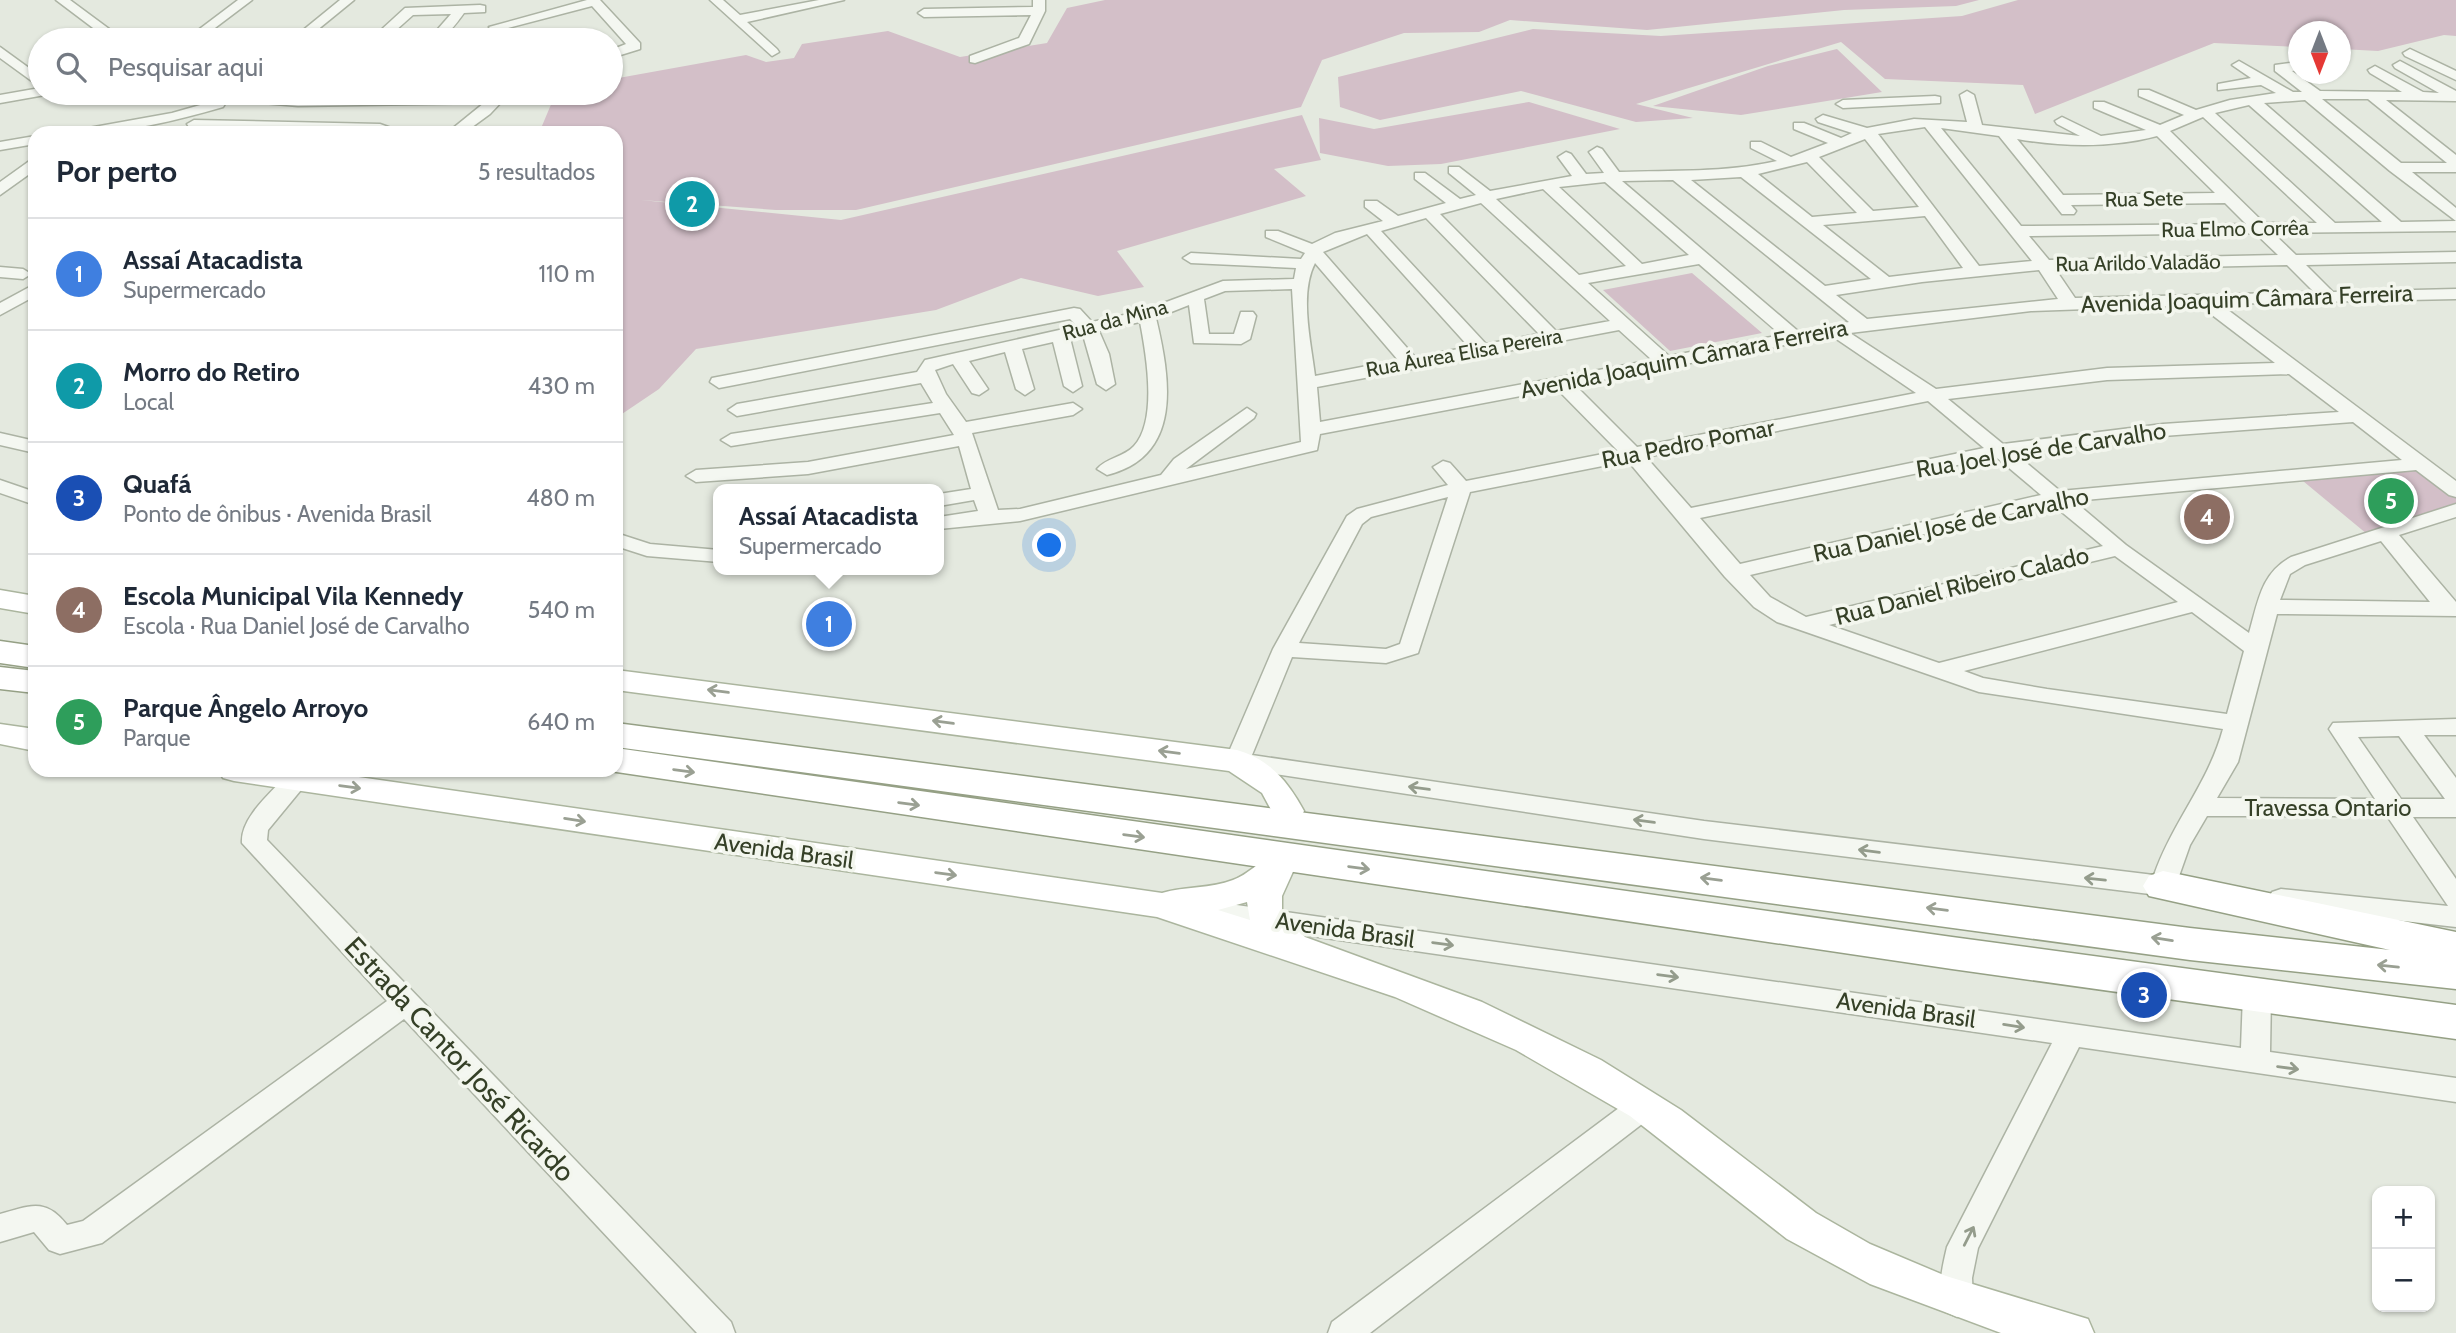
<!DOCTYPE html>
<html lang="pt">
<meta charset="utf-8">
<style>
:root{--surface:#fff;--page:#f6f6f7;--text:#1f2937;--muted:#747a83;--line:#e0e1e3;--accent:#1a73e8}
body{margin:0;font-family:Cabin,sans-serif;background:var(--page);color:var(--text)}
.controls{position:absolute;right:21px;bottom:21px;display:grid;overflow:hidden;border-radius:14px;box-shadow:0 2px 5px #0004}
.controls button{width:63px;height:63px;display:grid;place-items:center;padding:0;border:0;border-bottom:2px solid var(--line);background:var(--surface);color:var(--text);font:35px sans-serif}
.compass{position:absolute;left:2288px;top:21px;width:63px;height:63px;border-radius:50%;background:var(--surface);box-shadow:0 2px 5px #0004;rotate:180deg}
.you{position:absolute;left:1050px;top:546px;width:24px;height:24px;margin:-18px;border:5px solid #fff;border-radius:50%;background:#1a73e8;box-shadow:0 0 0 10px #1a73e833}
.badge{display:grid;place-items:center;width:46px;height:46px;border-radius:50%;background:var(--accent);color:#fff;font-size:23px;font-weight:700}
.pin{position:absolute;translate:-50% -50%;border:4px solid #fff;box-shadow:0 2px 7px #0006}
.popup{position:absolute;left:713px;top:484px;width:231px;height:91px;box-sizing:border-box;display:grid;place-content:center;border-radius:14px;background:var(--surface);filter:drop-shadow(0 2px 5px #0005);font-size:23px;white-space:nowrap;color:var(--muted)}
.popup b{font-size:26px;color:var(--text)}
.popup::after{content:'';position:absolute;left:50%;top:100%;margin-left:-14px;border:14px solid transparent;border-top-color:var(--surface)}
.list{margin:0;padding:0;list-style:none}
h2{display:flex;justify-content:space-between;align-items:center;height:91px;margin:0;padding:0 28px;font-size:30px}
h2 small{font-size:23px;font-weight:400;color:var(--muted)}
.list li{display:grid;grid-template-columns:46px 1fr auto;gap:21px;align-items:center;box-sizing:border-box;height:112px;padding:0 28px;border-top:2px solid var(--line)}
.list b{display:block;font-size:26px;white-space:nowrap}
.list p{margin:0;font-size:23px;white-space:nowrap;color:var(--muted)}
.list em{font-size:23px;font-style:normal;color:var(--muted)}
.icon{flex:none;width:38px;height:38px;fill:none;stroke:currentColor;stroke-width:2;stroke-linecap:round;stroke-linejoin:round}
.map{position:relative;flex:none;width:2456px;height:1333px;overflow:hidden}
.search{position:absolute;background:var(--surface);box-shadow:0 2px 5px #0004;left:28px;top:28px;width:595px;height:77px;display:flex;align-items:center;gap:18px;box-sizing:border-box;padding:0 24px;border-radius:38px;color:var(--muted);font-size:26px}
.panel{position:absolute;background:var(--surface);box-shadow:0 2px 5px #0004;left:28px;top:126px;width:595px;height:651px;border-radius:21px}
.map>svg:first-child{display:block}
.green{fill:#d3bfc8}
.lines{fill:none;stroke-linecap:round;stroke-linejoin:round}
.minor-casing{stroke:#acb3a4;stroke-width:3}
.major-casing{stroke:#abb59e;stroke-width:3}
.highway-casing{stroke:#95a085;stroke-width:3}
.minor{fill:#f4f7f1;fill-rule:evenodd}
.major{fill:#fff;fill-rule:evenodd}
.highway{fill:#fff;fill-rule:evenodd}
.oneway{stroke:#9aa093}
.oneway2{stroke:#949c8c}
.labels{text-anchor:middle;stroke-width:7;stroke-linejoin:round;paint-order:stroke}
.far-street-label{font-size:21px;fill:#354027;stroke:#f3f6ee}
.street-label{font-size:24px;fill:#354027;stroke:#f3f6ee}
.near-street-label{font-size:28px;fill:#354027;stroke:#f3f6ee}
</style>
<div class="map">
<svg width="2456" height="1333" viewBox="0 0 2456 1333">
<rect width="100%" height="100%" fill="#e4e9df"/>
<path class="green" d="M1105 0H1979L1956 6 1844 10 1647 30 1510 20 1479 32 1404 33 1322 60 1301 107 856 210H776L641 200 841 220 1302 115 1321 160 1274 169 1306 196 1117 251 1144 287 1098 296 1021 278 936 310 696 349 659 389 616 418V133H539L555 95 611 93 613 79 746 55 766 62 794 58 802 44 888 31 960 57 1047 43 1067 8Z
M2018 0H2456V36L2444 35 2378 51 2341 49 2340 32H2298V47L2214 43 2035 114 2023 85 1885 79 1841 42 1636 104 1693 118 1636 122 1521 91 1380 120 1340 107 1338 77 1533 29 1661 36 1962 16Z
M1837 49 1882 92 1741 115 1653 106 1768 66Z
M1529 102 1620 129 1441 164 1388 166 1320 153 1319 118 1374 129Z
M1692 273 1762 333 1670 351 1603 290Z
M2424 469 2456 495V506L2367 534 2303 481Z"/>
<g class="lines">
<defs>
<path id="minor" d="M56 0H70L124 40H109Z
M238 0H252L199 40H185Z
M340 0H354L305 40H291Z
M587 0H600L640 43V49L611 58V50L626 44 592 6 504 29 512 40H499L489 27Z
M710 0H723L740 15 819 0H844L747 22 777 49 779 52 772 56Z
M1033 0H1045V11L1029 44 975 63 970 62V56L1019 38 1031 15 924 17 918 13 924 9 1033 7Z
M480 5 485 6V12L464 13C451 31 444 41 421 40L437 30 451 14 413 15 385 40H370L405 8Z
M0 47 40 76V87L0 58Z
M2410 49 2456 71V80L2405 56 2403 53Z
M2239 61 2293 92H2302L2275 71V65L2298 62V70L2292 71 2320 91 2402 92 2370 73 2368 70 2375 66 2423 92 2439 93 2395 68 2393 65 2400 61 2456 91V101L2386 100 2456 155V172H2412L2456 208V221L2390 171 2305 100 2264 103 2401 222 2456 221V231L2273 233 2296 255 2456 252V262L2306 265 2333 292 2456 289V299L2220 304 2456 481V497L2449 495 2416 470 2074 501 2126 545 2249 633C2258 602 2261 573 2291 557L2456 504V517L2399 535 2456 602V616L2277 614 2238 762 2217 798 2375 799 2329 729 2333 723 2456 719V735H2424L2456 778V817H2413L2456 879V927L2272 906 2268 899 2272 892 2281 889 2448 906 2387 816H2207L2190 845 2178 879 2187 887 2183 894 2174 897 1704 839 1228 767 1225 761 1273 649 1347 516 1357 509 1448 485 1433 467 1443 461 1450 463 1466 481 1618 451 1557 389 1320 434 1317 450 1020 521 939 529V517L978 511 974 500 939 506V494L971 489 959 446 808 474 696 482 686 476 696 470 808 462 954 435 940 413 731 446 721 440 731 434 933 403 921 383 737 416 728 410 737 404 917 372 925 360 1077 326 1070 319 719 388 710 382 712 378 1074 308 1080 309 1092 322 1142 311 1223 281 1294 279 1296 268 1191 263 1183 258 1191 253 1301 259 1305 253 1266 237V231H1278L1312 244 1335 233 1383 221 1365 207V201H1377L1398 216 1446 203 1415 179V173H1425L1460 199 1476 195 1449 173V167H1459L1490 191 1572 176 1558 157 1566 152 1571 154 1586 174 1604 173 1589 152 1597 147 1602 149 1619 172C1672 170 1725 173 1777 161L1751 148V142H1761L1791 157 1828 143 1794 129V123H1804L1841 138 1852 133 1818 122 1816 119 1823 115 1867 128 1914 119 1967 122 1960 95 1967 91 1974 95 1982 125 2080 136 2057 124 2055 121 2062 117 2101 136 2146 130 2094 108V102H2104L2160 125 2184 115 2139 96V90H2149L2196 110 2230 100 2276 93 2261 85 2218 90V84L2251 78 2232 65ZM2322 99H2368L2447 163H2401ZM2249 105 2382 222 2335 223 2215 113ZM2203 117 2317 223H2264L2170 131ZM1925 127 2032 261 1979 266 1878 134ZM1941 128 1999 136 2062 214H2074L2076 211 2071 205 2225 203 2246 224 2021 226ZM2157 136 2215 193 2063 195 2017 139C2063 147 2112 148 2157 136ZM1865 139 1919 207 1873 211 1819 157ZM1807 162 1857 213 1812 217 1758 174ZM1741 177 1871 279 1825 286 1691 180ZM1673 180 1849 322 1799 332 1622 181ZM1605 182 1689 255 1642 264 1559 187ZM1543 189 1626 266 1579 275 1496 199ZM1481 203 1610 321 1556 331 1440 214ZM1925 216 1963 268 1889 277 1823 225ZM1426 218 1539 334 1486 344 1381 231ZM2255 233 2278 255 2049 260 2029 236ZM1367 234 1469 347 1415 357 1323 252ZM1315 263 1398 360 1315 376C1311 342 1299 294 1315 263ZM1699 264 1781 335 1669 356 1588 283ZM2287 265 2314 292 2075 298 2056 270ZM2039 270 2058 299 1867 319 1836 295 1922 282ZM1292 289 1301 442 1186 469 1254 418 1256 414 1247 408 1174 459 1161 475 1020 509 998 510 972 433 1073 415 1082 409 1073 403 966 422 946 394 935 370 953 364 972 393 979 395 988 389 969 361 1005 352 1016 389 1025 395 1034 389 1022 349 1053 342 1064 386 1073 392 1082 386 1070 338 1083 335 1097 384 1106 390 1115 384 1109 354 1099 331 1140 322C1146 353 1158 420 1134 446 1124 457 1106 458 1097 469L1107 475C1184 456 1170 377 1156 318L1189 305 1194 343 1241 344 1250 339 1256 316 1253 312H1241L1234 334H1209L1204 299 1225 291ZM2199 305 2275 363 2107 368 1936 389 1850 333 2031 311ZM1619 330 1652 360 1320 422 1317 387ZM1832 336 1916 393 1637 447 1575 385ZM2289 374 2339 412 2163 424 2003 444 1948 399 2107 380ZM1928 401 1984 448 1691 508 1646 457ZM2353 422 2402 460 2060 491 2016 454 2163 436ZM1996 457 2041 495 1740 564 1700 518ZM1628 461 1725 577 1754 607 1777 622 1979 692 2223 729C2208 784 2173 821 2154 875L1704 821 1252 755 1292 657 1386 663 1418 653 1470 492ZM1448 497 1400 644 1386 649 1299 643 1362 524 1371 517ZM2052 504 2103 546 1806 617 1770 597 1750 575ZM2381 541 2430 602 2280 600 2290 574 2305 565ZM2115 556 2178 602 1939 663 1829 625ZM2192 612 2244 651 2227 714 2047 689 1983 678 1964 671ZM2399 736 2445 799H2401L2358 737Z
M40 88V93H47L45 95 0 103V95Z
M225 93 298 98 496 93 507 96 490 114 464 133H447L484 103 298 106 229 100 222 96Z
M1935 96 1940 97V103L1843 108 1836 104 1843 100Z
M218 100 225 104 223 107C174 121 126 133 76 133L83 129 172 113Z
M194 120 380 124 405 133 189 127 187 124Z
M35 136V144L0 150V142Z
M35 157V170L0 195V182Z
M0 267 23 269 31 274 23 279 0 277Z
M35 284V296L0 315V303Z
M0 433 35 441V453L0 445Z
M0 480 35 492V505L0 493Z
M616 533 650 544 719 550V562L647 556 616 546Z
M298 771 307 773 310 779 268 830 267 840 731 1322 735 1333H697L404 1019 102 1243 60 1254 49 1250 34 1232 0 1242V1214C30 1206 45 1197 67 1225L83 1221 387 1001 242 843C240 817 273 791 289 773Z
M1201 900 2241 1048 2243 995 2247 987 2257 984 2267 987 2271 995 2270 1052 2456 1078V1102L2079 1047 1978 1248 1972 1278 1973 1302 1968 1312 1957 1317 1946 1312C1936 1291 1942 1269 1947 1247L2052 1043 1201 920 1192 917 1188 910 1192 903Z
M1645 1093 1655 1096 1660 1105 1655 1114 1370 1333H1328L1332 1322 1635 1096Z"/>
<path id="major" d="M0 590 35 596V614L0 608Z
M616 670 1237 750C1271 760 1288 782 1304 811L1300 819 1288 822 1276 819 1262 793 1229 771 616 690Z
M0 724 35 729V751L0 744Z
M218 770H310L1162 893C1185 886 1211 889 1233 880 1255 872 1266 849 1291 856L1296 865 1282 896V913L1305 937 1482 1002 1601 1060 1681 1110 1816 1213 1870 1244 1946 1276 2088 1319 2094 1333H2001L1870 1284 1787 1239 1630 1116 1516 1050 1395 997 1157 917 234 781 223 778ZM1247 902 1250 920 1218 910Z"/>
<path id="highway" d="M0 641 35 646V668L0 663Z
M0 667 35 671V693L0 689Z
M616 723 2190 928 2390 950 2149 896 2143 886 2149 876 2163 871 2456 932V989L2190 960 616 747Z
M616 748 1952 937 2456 1005V1039L1952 969 603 770H616Z"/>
</defs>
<use href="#minor" class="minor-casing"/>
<use href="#major" class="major-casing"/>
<use href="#highway" class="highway-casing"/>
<use href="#minor" class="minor"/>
<use href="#major" class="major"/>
<use href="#highway" class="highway"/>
</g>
<defs><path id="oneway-shaft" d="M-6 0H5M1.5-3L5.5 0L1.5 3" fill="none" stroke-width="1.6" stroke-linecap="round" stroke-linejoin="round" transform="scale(1.75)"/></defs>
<g class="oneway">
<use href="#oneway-shaft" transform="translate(718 691) rotate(-172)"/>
<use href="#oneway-shaft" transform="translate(943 722) rotate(-172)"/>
<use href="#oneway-shaft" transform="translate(1169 752) rotate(-173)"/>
<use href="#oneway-shaft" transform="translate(684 771) rotate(8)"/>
<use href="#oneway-shaft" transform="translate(350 787) rotate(8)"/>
<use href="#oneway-shaft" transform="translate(909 804) rotate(8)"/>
<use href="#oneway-shaft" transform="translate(575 820) rotate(9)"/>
<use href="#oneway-shaft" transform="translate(1134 836) rotate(8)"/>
<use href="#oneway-shaft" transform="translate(1359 868) rotate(8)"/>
<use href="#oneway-shaft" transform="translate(946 874) rotate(8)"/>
<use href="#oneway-shaft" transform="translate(1711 879) rotate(-173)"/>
<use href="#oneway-shaft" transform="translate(1937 909) rotate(-173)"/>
<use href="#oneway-shaft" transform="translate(2162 939) rotate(-171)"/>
<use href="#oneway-shaft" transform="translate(2388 966) rotate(-174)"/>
</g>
<g class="oneway2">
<use href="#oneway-shaft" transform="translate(1419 788) rotate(-172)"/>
<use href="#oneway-shaft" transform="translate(1644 821) rotate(-172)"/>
<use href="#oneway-shaft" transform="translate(1869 851) rotate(-173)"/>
<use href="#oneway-shaft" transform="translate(2095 879) rotate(-174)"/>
<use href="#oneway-shaft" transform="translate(1443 944) rotate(8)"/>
<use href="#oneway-shaft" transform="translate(1668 976) rotate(8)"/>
<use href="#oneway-shaft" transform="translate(2014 1026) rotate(9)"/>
<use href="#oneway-shaft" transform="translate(2288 1068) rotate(8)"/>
<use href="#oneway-shaft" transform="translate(1969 1236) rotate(-63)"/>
</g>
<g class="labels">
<g class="far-street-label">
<text transform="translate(2144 199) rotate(-1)" y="7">Rua Sete</text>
<text transform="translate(2235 229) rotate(-1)" y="7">Rua Elmo Corrêa</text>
<text transform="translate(2138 263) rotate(-1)" y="7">Rua Arildo Valadão</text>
<text transform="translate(1115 320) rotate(-15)" y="7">Rua da Mina</text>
<text transform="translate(1464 353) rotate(-10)" y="7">Rua Áurea Elisa Pereira</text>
</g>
<g class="street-label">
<text transform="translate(2247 299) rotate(-2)" y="8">Avenida Joaquim Câmara Ferreira</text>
<text transform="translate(1684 359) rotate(-11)" y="8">Avenida Joaquim Câmara Ferreira</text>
<text transform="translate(1688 444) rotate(-11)" y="8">Rua Pedro Pomar</text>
<text transform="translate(2041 450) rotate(-9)" y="8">Rua Joel José de Carvalho</text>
<text transform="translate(1951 525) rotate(-12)" y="8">Rua Daniel José de Carvalho</text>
<text transform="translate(1962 586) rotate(-14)" y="8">Rua Daniel Ribeiro Calado</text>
<text x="2328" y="816">Travessa Ontario</text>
<text transform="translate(784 851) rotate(8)" y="8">Avenida Brasil</text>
<text transform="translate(1345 930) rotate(8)" y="8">Avenida Brasil</text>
<text transform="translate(1906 1010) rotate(8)" y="8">Avenida Brasil</text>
</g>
<g class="near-street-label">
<text transform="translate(460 1059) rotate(47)" y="10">Estrada Cantor José Ricardo</text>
</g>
</g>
</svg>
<div class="controls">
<button>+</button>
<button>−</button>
</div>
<svg class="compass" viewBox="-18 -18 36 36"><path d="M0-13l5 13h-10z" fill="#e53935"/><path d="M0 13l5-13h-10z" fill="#747a83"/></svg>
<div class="you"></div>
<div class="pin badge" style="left:829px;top:624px;background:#3f7fe0">1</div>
<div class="popup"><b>Assaí Atacadista</b>Supermercado</div>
<div class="pin badge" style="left:692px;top:204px;background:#0f9aa8">2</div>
<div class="pin badge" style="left:2144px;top:995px;background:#1a4fb4">3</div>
<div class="pin badge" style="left:2207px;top:517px;background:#8d6e63">4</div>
<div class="pin badge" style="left:2391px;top:501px;background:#2e9e5b">5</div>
<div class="search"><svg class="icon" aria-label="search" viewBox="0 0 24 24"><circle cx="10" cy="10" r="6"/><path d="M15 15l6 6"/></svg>Pesquisar aqui</div>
<section class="panel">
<h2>Por perto<small>5 resultados</small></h2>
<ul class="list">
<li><span class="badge" style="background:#3f7fe0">1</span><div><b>Assaí Atacadista</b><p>Supermercado</p></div><em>110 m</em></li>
<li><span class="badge" style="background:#0f9aa8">2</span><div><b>Morro do Retiro</b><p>Local</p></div><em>430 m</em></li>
<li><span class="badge" style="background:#1a4fb4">3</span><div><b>Quafá</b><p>Ponto de ônibus · Avenida Brasil</p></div><em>480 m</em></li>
<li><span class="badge" style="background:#8d6e63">4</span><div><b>Escola Municipal Vila Kennedy</b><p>Escola · Rua Daniel José de Carvalho</p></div><em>540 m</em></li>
<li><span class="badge" style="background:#2e9e5b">5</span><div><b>Parque Ângelo Arroyo</b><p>Parque</p></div><em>640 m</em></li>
</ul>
</section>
</div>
